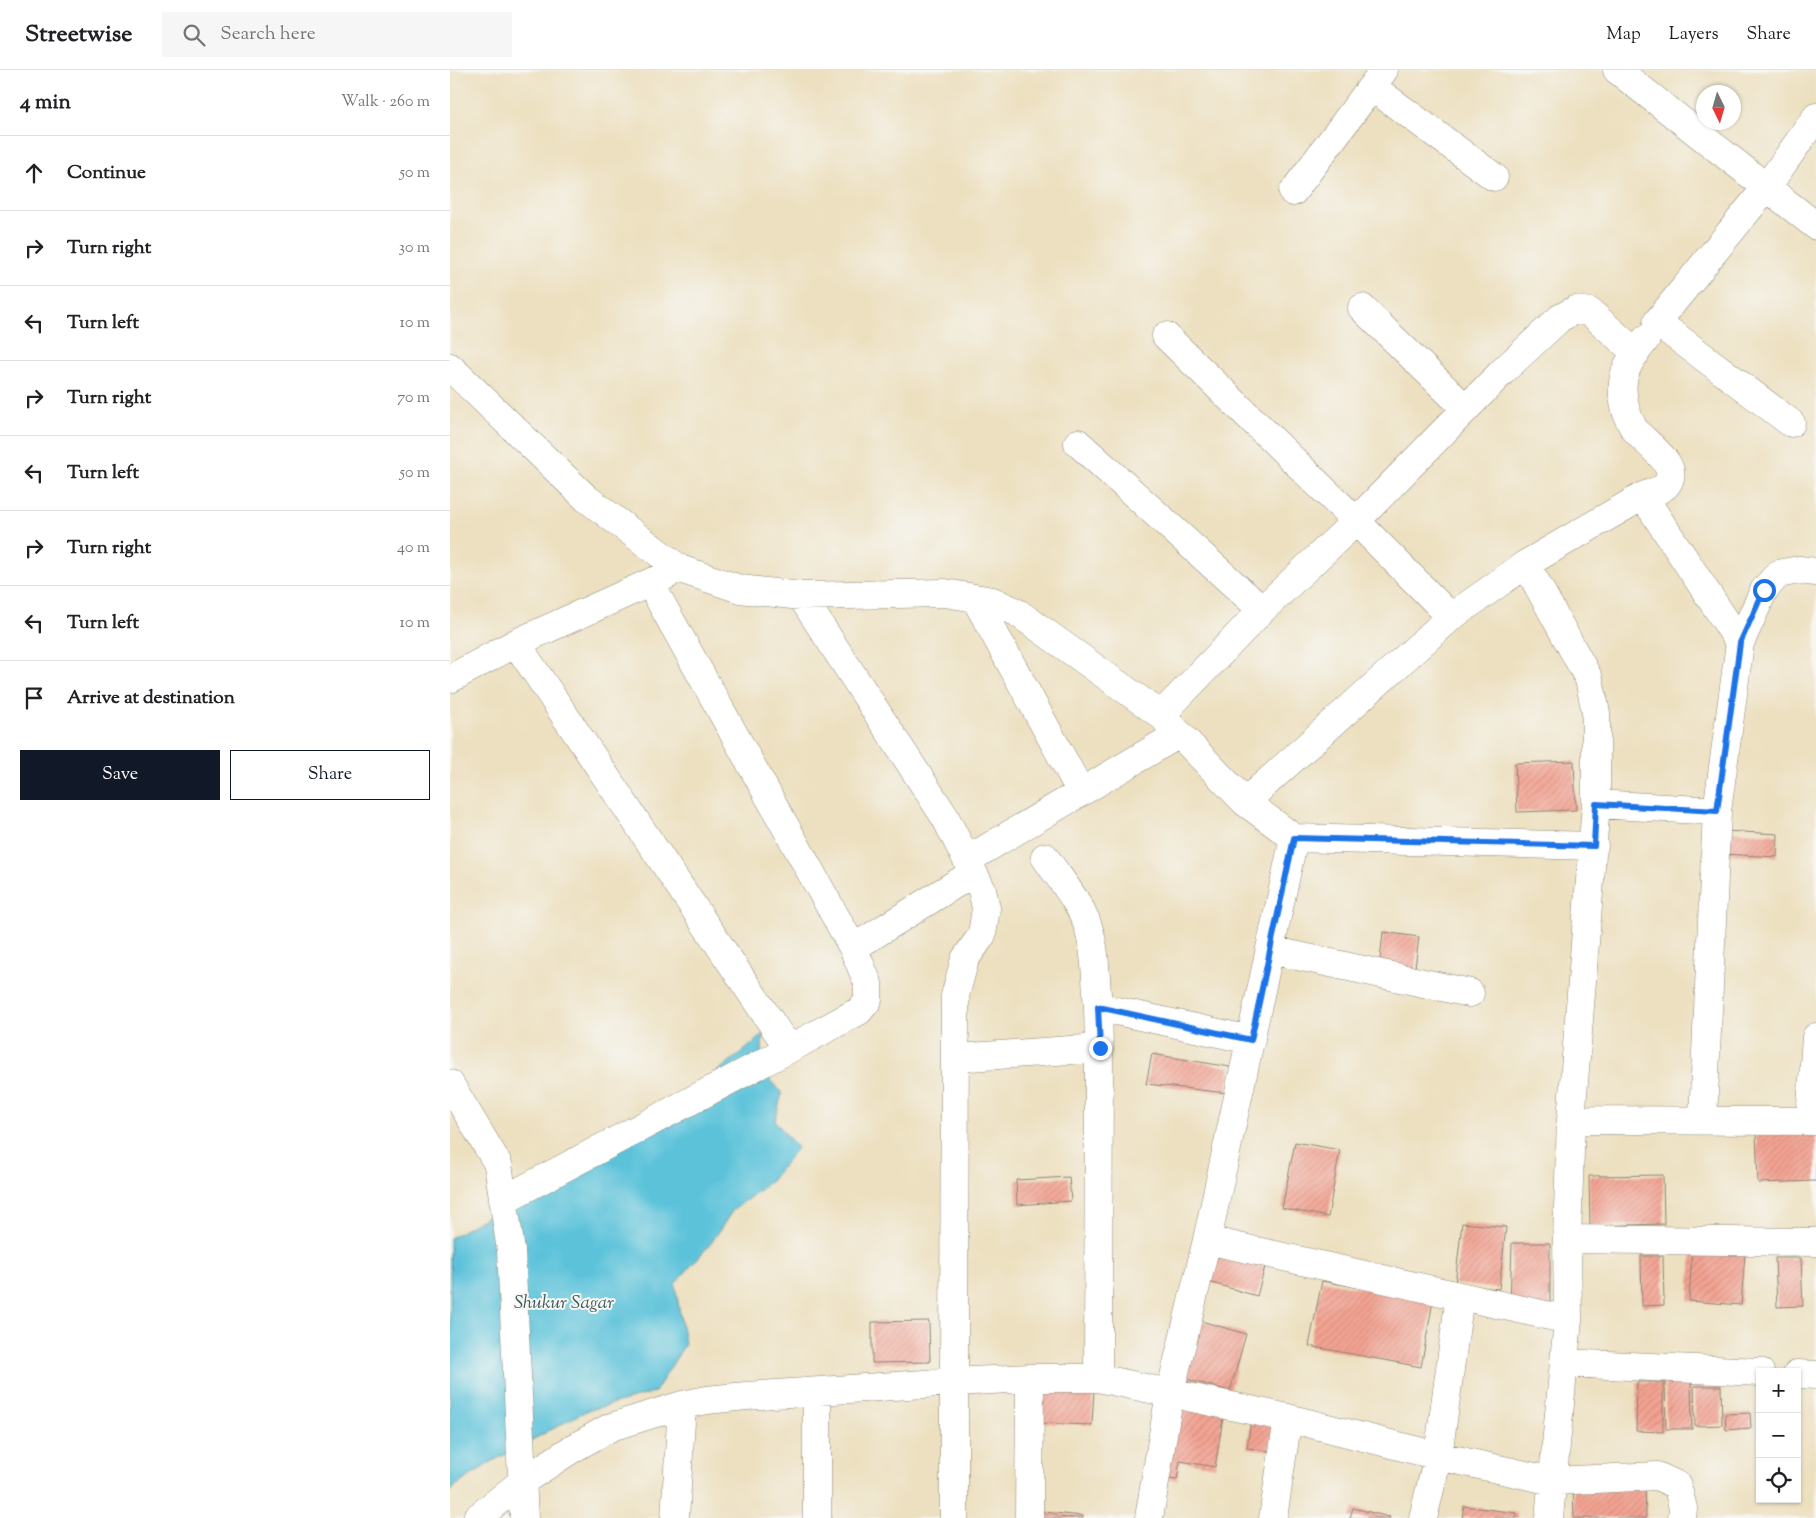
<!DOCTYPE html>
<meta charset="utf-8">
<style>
:root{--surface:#fff;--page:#f6f6f6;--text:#202124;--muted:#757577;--line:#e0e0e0;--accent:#111827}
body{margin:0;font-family:"Sorts Mill Goudy",serif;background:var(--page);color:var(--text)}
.controls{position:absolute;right:15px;bottom:15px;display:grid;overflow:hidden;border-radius:0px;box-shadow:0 1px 4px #0004}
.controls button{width:45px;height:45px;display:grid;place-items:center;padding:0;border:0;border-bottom:1px solid var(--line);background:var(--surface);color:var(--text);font:25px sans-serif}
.compass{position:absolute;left:1246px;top:15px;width:45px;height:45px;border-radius:50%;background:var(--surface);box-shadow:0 1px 4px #0004;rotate:175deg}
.stop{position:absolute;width:15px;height:15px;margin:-11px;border:4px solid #1a73e8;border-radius:50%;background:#fff}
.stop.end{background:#1a73e8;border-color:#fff;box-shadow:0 1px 5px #0008}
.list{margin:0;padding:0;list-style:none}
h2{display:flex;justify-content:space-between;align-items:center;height:65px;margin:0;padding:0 20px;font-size:21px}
h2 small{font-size:16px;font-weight:400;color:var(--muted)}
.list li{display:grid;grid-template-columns:32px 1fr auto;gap:15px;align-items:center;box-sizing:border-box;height:75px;padding:0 20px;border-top:1px solid var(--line)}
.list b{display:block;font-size:19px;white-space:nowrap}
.list em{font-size:16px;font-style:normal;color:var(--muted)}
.actions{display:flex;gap:10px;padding:15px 20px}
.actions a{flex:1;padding:11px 0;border:1px solid var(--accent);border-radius:0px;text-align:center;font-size:18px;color:var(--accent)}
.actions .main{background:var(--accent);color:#fff}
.icon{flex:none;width:28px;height:28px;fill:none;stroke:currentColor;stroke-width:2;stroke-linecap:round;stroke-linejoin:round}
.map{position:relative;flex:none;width:1366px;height:1448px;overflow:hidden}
header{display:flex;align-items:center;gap:30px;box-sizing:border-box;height:70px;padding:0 25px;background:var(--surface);border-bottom:1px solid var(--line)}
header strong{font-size:24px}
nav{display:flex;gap:28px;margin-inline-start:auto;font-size:18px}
.search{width:350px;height:45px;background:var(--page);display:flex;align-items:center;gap:12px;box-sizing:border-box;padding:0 18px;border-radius:0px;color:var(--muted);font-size:19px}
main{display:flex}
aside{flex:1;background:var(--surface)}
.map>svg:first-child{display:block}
.water{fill:#5cc2da;stroke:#447682}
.building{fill:url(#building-hatch)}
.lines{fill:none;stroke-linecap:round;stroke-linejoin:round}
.minor-casing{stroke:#8c8676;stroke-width:29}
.minor{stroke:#fff;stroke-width:28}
.route{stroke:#1a73e8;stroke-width:6}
.labels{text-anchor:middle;stroke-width:4;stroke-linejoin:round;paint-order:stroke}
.water-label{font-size:19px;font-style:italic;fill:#3a5860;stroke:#f6f6f2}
</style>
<header>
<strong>Streetwise</strong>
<div class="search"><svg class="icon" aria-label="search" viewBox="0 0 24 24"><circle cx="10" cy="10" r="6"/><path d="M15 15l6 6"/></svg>Search here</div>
<nav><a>Map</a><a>Layers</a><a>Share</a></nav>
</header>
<main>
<aside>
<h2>4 min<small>Walk · 260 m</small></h2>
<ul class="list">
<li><svg class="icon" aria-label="ahead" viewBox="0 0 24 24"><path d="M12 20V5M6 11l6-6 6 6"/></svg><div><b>Continue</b></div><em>50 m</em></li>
<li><svg class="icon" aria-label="right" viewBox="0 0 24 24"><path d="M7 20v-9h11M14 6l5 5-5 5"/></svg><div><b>Turn right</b></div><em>30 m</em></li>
<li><svg class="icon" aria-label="left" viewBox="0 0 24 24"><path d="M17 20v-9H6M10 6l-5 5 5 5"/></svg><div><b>Turn left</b></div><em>10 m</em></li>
<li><svg class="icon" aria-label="right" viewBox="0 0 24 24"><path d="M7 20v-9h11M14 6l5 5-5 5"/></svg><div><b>Turn right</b></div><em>70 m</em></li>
<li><svg class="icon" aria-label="left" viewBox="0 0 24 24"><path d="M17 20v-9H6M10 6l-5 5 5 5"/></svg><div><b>Turn left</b></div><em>50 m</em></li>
<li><svg class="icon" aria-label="right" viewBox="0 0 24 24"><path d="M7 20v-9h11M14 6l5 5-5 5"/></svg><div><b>Turn right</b></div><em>40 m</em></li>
<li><svg class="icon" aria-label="left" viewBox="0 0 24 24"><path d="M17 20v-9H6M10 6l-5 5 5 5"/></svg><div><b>Turn left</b></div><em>10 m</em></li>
<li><svg class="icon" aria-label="arrive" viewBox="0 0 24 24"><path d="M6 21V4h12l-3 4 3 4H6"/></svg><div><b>Arrive at destination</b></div></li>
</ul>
<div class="actions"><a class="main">Save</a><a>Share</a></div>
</aside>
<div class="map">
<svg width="1366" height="1448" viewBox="0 0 1366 1448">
<defs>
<pattern id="building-hatch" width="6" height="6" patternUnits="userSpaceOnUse" patternTransform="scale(1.25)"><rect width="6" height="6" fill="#f3a392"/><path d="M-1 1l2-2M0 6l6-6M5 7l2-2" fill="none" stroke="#d08c7e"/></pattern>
</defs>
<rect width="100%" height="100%" fill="#f6f6f2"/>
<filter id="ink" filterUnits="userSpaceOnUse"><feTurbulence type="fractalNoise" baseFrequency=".02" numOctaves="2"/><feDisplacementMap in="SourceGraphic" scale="10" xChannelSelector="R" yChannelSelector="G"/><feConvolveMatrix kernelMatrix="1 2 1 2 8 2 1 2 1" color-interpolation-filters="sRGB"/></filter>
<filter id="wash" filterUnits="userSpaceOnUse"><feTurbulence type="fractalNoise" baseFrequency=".0096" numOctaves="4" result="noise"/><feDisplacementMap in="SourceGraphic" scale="20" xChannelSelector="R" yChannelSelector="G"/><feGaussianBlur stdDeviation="1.12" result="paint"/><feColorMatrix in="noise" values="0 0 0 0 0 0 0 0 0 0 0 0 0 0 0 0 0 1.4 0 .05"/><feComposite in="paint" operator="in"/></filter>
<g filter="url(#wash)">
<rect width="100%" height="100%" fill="#ede0c0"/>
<path class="water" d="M313 964 311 998 332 1023 325 1051 347 1078 321 1111 282 1141 262 1172 225 1214 235 1274 205 1322 136 1341 41 1392 4 1417 0 1422V1168L205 1049 295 980Z"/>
<g id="blocks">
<path class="building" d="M1124 691 1126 740 1067 742 1065 693Z
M1275 761 1328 764 1327 787 1273 784Z
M933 862 969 867 964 905 929 900Z
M702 984 780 997 777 1023 696 1014Z
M1366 1061V1111L1308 1113 1306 1062Z
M845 1072 890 1080 878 1147 832 1138Z
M1213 1105 1214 1154 1140 1156 1139 1106Z
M619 1107 621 1131 567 1135 566 1110Z
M1012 1153 1056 1157 1049 1219 1005 1214Z
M1062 1173H1100V1236L1060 1235Z
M1242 1181 1295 1184 1291 1235 1239 1231Z
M763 1182 815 1197 807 1226 755 1211Z
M1191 1186H1213L1214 1235 1192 1236Z
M1325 1188H1351L1353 1236 1327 1237Z
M872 1211 983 1231 971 1297 859 1276Z
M744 1249 796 1264 780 1321 728 1307Z
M479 1251 480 1292 422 1293V1252Z
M1215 1311 1241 1312 1242 1359H1216Z
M1187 1312H1213V1362L1186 1361Z
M1244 1316H1271L1272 1355 1245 1356Z
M588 1317 644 1319 642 1355 587 1353Z
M721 1333 774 1342 765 1397 730 1391 727 1410 709 1408Z
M1300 1343 1301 1358 1276 1360 1275 1344Z
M801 1350 824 1353 820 1381 797 1378Z
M1195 1414 1196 1448H1124L1123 1418Z
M1014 1436 1067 1443V1448H1012Z
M903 1438 940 1447V1448H900Z
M593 1442 633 1446V1448H592Z"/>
</g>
</g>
<g filter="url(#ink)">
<use href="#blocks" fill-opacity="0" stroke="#8c8676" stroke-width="1"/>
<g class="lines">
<defs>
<path id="minor" d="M1167 0 1366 156
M922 17 1044 107
M843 122 934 0
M912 238 1016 339
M716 266 906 451 1001 547
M0 297 136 428 230 499 290 519 351 526 495 523 543 531 568 543 711 645 795 732 844 768 757 1170 720 1323 699 1448
M1341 353 1207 252 1316 118 1366 47
M628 373 812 540
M1193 426C1200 423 1213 420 1217 414 1232 393 1192 373 1183 357 1176 345 1171 326 1173 312 1175 295 1186 282 1196 269
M1076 494 1139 609 1146 643V734L1121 1050 1117 1169 1118 1250 1099 1448
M200 513 403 878
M525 528 631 722
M66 573 339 979
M0 609 66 573 217 505
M711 645 812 540 906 451 1053 301 1110 248 1125 240 1140 242 1186 283
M795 732 1001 547 1076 494 1193 426 1290 573
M1146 734 1267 741
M844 768 1144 776
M595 787C607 805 622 823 632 842 647 871 645 906 648 937
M517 790 729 664
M820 880 1020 923
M505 988 649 978
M0 1014 48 1094 61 1181 74 1448
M1253 1049 1267 741 1290 573 1314 520 1328 504 1349 500 1366 502
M1121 1050 1366 1051
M1360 1050 1366 967
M53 1130 339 979 409 941 418 930V913L403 878 523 803
M1117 1169 1366 1172
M757 1170 1118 1250
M1114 1293 1310 1302
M1347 1304 1366 1305
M648 1308 649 978 648 937 801 970
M27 1448 73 1411 122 1379 161 1357 232 1335 257 1330 296 1326 504 1312 505 926 515 889 532 865 536 838 532 820 495 747 351 526
M225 1448 232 1335
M367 1448V1322
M504 1448V1312L580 1308H648L838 1348 988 1386 1103 1411 1207 1406 1227 1415 1233 1438 1232 1448
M579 1448 580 1308
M823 1448 838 1348
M973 1448 988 1386 1010 1226"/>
</defs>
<use href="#minor" class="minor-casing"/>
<use href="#minor" class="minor"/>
</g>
</g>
<g class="lines" filter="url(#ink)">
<path class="route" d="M650 978 648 937 801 970 844 768 1144 776 1146 734 1267 741 1290 573 1314 520"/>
</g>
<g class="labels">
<g class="water-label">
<text x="114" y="1238">Shukur Sagar</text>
</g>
</g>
</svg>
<div class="controls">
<button>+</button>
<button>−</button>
<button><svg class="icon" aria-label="locate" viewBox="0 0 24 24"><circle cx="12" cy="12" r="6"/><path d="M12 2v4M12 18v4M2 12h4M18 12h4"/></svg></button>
</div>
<svg class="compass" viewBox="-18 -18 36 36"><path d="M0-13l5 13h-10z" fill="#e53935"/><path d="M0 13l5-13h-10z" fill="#757577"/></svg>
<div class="stop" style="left:1314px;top:520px"></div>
<div class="stop end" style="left:650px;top:978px"></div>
</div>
</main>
